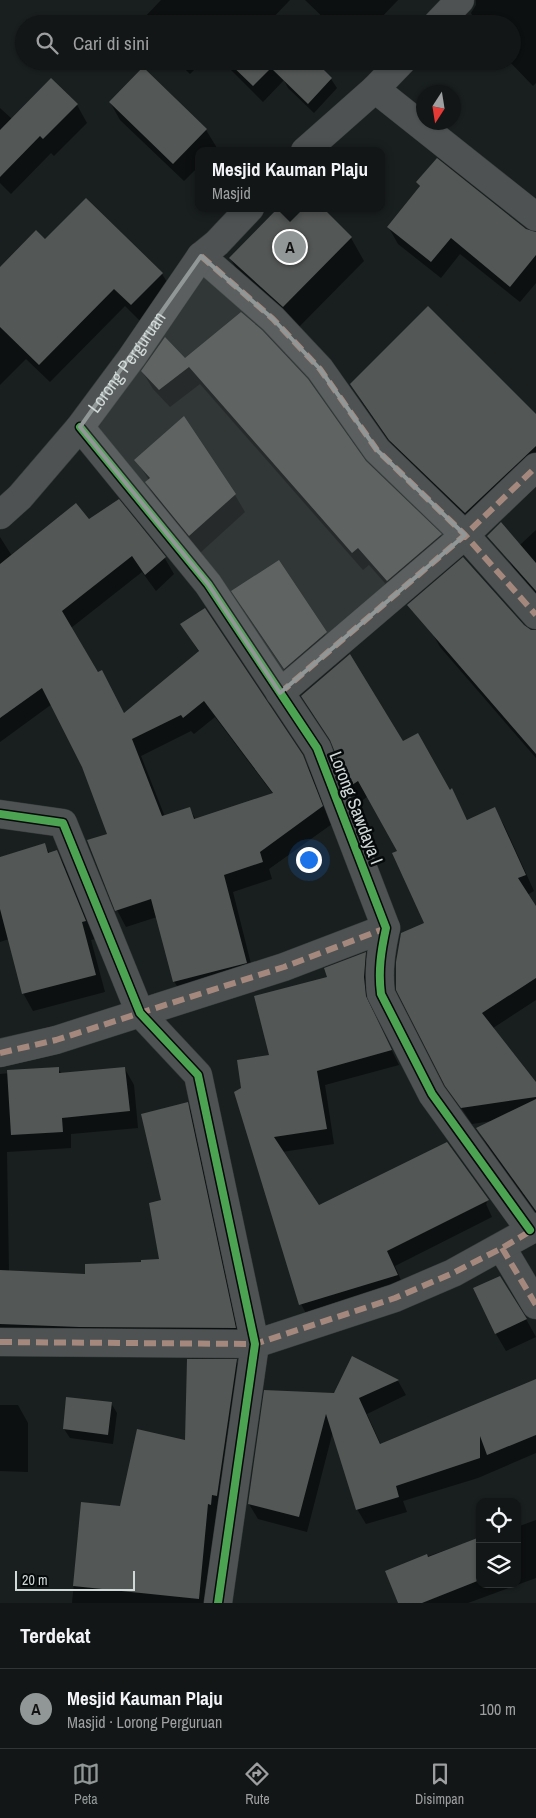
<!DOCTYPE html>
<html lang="id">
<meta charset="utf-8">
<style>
:root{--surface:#131616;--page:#1c1f1f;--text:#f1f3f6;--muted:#9d9fa1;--line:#323535;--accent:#919797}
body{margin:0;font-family:"Archivo Narrow",sans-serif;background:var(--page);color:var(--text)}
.controls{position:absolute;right:15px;bottom:15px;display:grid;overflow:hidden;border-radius:10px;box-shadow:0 1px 4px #0004}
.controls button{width:45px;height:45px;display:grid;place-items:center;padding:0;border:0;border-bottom:1px solid var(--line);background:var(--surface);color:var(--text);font:25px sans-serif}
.compass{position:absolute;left:416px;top:85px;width:45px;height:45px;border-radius:50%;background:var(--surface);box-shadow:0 1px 4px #0004;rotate:192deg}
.scale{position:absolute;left:15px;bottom:12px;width:120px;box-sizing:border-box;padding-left:5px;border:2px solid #d1d8d8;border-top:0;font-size:14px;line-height:18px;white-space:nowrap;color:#d1d8d8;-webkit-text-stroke:4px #050909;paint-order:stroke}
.you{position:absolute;left:308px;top:859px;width:18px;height:18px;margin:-12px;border:4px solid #fff;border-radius:50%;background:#1a73e8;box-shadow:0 0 0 8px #1a73e833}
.badge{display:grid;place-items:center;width:32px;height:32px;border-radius:50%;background:var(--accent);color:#111;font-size:16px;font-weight:700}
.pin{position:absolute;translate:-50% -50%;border:2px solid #fff;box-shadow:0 1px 5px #0006}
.popup{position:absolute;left:195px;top:147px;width:190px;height:65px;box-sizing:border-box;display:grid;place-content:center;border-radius:10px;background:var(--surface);filter:drop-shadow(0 1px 4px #0005);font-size:16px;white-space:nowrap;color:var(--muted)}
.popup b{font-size:19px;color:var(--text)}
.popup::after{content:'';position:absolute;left:50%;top:100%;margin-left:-10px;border:10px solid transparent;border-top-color:var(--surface)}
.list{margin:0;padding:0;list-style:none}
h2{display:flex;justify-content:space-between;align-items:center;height:65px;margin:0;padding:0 20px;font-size:21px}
h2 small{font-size:16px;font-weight:400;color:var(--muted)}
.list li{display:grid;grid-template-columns:32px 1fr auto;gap:15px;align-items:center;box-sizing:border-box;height:80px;padding:0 20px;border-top:1px solid var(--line)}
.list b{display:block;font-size:19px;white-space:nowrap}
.list p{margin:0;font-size:16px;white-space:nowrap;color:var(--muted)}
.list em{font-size:16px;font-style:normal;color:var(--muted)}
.icon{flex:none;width:28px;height:28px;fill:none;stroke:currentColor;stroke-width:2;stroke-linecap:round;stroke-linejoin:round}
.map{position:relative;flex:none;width:536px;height:1603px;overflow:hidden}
.search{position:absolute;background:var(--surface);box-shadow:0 1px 4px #0004;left:15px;right:15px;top:15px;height:55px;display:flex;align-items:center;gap:12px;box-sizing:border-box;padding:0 18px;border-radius:28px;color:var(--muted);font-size:19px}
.sheet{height:145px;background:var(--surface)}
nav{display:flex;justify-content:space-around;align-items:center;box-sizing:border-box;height:70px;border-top:1px solid var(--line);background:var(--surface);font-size:14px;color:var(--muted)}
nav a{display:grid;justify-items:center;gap:2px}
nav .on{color:var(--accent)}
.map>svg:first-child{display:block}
.shadow{fill:#0007;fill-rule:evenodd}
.building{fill:#535756;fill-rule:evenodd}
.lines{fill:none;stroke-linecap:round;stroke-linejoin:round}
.minor-casing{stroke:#353a3a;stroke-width:29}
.minor{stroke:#4e5252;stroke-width:28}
.quiet{stroke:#a5887d;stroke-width:6;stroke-dasharray:12 6;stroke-linecap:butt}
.cycleway-casing{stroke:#050909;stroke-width:11}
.cycleway{stroke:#4ca352;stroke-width:8}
.marked{fill:#919797;fill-opacity:0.2;stroke:#919797;stroke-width:4;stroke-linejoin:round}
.labels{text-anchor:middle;stroke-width:5;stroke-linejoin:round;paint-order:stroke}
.street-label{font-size:18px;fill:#d1d8d8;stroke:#050909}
</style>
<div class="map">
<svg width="536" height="1603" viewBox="0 0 536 1603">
<rect width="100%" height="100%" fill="#191e1e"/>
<path class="shadow" d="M161 0H290L267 24H144L142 20Z
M305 0H398L378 21 380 24H330Z
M476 0H536V83L533 86 509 61H512V24H477L471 13 476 5Z
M177 61H203L190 74Z
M222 61H313L331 79 337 88 314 113 288 88 284 80 263 102Z
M143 69 206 130 217 148 214 151H199V166L184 181 120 120 110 102Z
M77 105 87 123 54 156 51 153 11 194 0 183V108L12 119Z
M417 182 526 230 536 233V283L520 302 460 254 441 278 398 244 389 228 420 187Z
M86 200 162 274 173 292 142 323 125 306 50 382 26 359 0 385V268L45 241Z
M351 238 364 261 297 329 244 281 230 258Z
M185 360 365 462 441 535 451 553 398 598 369 565 363 570 200 384 170 407 153 389 142 371Z
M351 384 536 416V472L476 530 401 458 362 402Z
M136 460 235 495 245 512 200 553 157 500 146 482 149 480Z
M89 521 164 557 174 574 156 591 142 572 71 628 124 714 199 652 182 625 302 756 312 774 332 824 269 869 272 879 233 892 255 980 184 998 174 981 157 917 126 927 117 910 109 835 80 760 52 704 0 742V537L12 556ZM215 717 273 794 196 820 190 809 165 817 141 756 191 731 194 734Z
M536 530V596L517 574 507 557Z
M279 562 336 651 295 686 243 609Z
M524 627 530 631H536V758L440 647 430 629Z
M403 743 450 791 451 790 468 821 494 809 504 825 534 891 527 895 536 908V1000L493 1028 536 1084V1213L487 1145 478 1129 492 1121 472 1124 446 1085 426 924 399 852 368 796 359 803 350 787 333 744Z
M44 844 50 854 56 851 67 869 95 939 91 940 105 992 33 1011 23 993 9 939 0 942V858Z
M365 954 374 969 372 993 373 1012 399 1065 325 1085 334 1144 282 1152 318 1207 479 1188 487 1203 486 1204 492 1217 395 1266 405 1290 309 1319 301 1304 243 1089 270 1056 328 978Z
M58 1069 62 1074 125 1069 134 1085 138 1128 71 1134V1148L7 1152 9 1272 87 1276 161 1260 162 1201 187 1104 197 1120 244 1344 0 1340V1074Z
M526 1319 536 1337 506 1351 496 1334Z
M236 1361 246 1377 209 1603H66H72L82 1503 121 1507 186 1441Z
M536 1380V1453L478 1478 403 1501 407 1512 366 1524 357 1509 333 1431 307 1532 258 1519 249 1504 335 1394 398 1381 406 1395 367 1414 381 1445Z
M111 1403 117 1413 113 1444 70 1438 64 1429Z
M0 1405H18L28 1423V1472L0 1471Z
M536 1520V1578L468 1603H399L386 1571 480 1538V1584H517V1527Z"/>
<path class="building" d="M227 61H315L332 78 308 104 271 68 253 86Z
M143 67 207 129 173 164 109 102Z
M51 78 78 104 43 139 40 136 0 177V130Z
M437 158 526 229 536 232V255L510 287 451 238 431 262 387 227 420 186 416 182Z
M86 198 163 273 131 305 114 289 39 365 0 327V267L36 230 45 239Z
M278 208H323L352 237 283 307 229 258Z
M428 306 536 414V446L465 513 389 440 350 384Z
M241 312 262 330 308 379 366 461 442 534 387 581 358 548 352 553 189 367 159 390 141 371 165 337 185 358Z
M184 416 236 494 189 536 145 482 150 478 134 460Z
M119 499 166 557 145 575 132 556 62 611 98 672 102 670 124 713 199 651 180 624 205 608 303 755 323 806 260 852 263 862 224 875 247 963 173 982 151 899 115 911 87 840 107 834 82 767 42 688 0 718V564L76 503 89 519ZM204 701 273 793 194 819 190 807 162 816 132 739 181 715 183 718Z
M501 522 536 563V591L487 536Z
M463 557 524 625 531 630H536V754L407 605Z
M279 560 327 632 284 669 231 591Z
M350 654 403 741 418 733 450 790 452 788 467 820 495 807 526 875 518 878 536 906V978L482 1013 536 1082V1097L461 1108 445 1086 396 990V962L401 933 424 923 392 853 397 851 358 781 349 787 330 740 301 696Z
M45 843 48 853 57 850 86 921 82 922 96 975 22 994 0 909V857Z
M366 952 364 977 366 996 392 1050 317 1071 327 1129 274 1137 319 1205 447 1142 489 1200 387 1251 398 1275 299 1305 234 1092 241 1088 237 1060 269 1055 254 996 327 977 324 968Z
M59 1067V1073L125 1067 130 1111 62 1118 63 1132 11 1135 7 1070Z
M536 1099V1211L476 1128Z
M188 1102 236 1328 79 1327 0 1324V1270L85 1274V1264L141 1262V1260L159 1259 149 1203 161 1200 141 1114Z
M500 1276 527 1319 495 1334 473 1288Z
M352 1356 399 1380 359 1398 380 1444 536 1379V1435L487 1455 480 1436V1458L396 1486 399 1497 356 1510 326 1414 299 1517 248 1504 264 1390 334 1393Z
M187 1359H237L217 1496 212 1495 211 1505 208 1504 199 1599 73 1586 81 1502 120 1506 137 1429 185 1440Z
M66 1397 112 1402 108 1435 63 1429Z
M480 1537V1580L422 1603H398L385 1571 427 1554 428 1557Z"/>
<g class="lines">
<defs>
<g id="minor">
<path d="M437 24 460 0"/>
<path d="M375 89 536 217"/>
<path d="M305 151 375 89 402 61"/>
<path d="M201 256 273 319 320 369 377 450 465 535 536 615"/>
<path d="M80 427 208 584 317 748 386 928C381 951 378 971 381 994L432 1094 530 1230"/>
<path id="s1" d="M0 515 20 497 80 427 132 357 201 256 217 243 250 208"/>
<path d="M280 693 465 535 536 467"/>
<path d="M0 814 63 823 140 1013 198 1075 255 1344 218 1603"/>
<path d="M0 1053 56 1040 284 967 386 928"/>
<path d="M502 1248 536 1305"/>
<path d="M0 1342 255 1344 395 1298 453 1273 536 1227"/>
</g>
</defs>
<use href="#minor" class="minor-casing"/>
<use href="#minor" class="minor"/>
<path class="quiet" d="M201 256 273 319 320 369 377 450 465 535 536 615
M280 693 465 535 536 467
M0 1053 56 1040 284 967 386 928
M502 1248 536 1305
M0 1342 255 1344 395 1298 453 1273 502 1248 534 1229"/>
<defs>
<path id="cycleway" d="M80 427 208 584 317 748 386 928C381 951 378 971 381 994L432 1094 530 1230
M0 814 63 823 140 1013 198 1075 255 1344 218 1603"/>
</defs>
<use href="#cycleway" class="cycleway-casing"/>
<use href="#cycleway" class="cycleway"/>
</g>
<path class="marked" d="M201 256 273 319 320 369 377 450 465 535 280 693 208 584 80 427Z"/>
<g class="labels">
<g class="street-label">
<text dy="6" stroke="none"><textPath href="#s1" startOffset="199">Lorong Perguruan</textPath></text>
<text transform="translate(356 808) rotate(69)" y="6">Lorong Sawdaya I</text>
</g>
</g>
</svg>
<div class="controls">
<button><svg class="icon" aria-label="locate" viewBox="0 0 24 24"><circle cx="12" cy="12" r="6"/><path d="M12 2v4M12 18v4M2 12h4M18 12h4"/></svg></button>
<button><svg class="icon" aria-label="layers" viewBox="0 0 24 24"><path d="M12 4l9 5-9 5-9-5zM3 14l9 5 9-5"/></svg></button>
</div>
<svg class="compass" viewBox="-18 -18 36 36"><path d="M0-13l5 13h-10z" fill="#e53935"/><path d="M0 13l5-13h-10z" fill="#9d9fa1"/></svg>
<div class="scale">20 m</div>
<div class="you"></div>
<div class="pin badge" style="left:290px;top:247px">A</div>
<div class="popup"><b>Mesjid Kauman Plaju</b>Masjid</div>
<div class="search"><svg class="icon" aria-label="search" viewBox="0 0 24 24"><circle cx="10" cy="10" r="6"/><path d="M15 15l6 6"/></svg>Cari di sini</div>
</div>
<section class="sheet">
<h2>Terdekat<small></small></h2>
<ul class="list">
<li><span class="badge">A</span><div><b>Mesjid Kauman Plaju</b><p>Masjid · Lorong Perguruan</p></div><em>100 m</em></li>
</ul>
</section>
<nav>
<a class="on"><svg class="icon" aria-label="map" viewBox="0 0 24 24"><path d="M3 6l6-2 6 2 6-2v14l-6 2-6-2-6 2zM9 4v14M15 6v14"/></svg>Peta</a>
<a><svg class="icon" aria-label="directions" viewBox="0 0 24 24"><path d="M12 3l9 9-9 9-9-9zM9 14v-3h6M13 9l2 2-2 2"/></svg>Rute</a>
<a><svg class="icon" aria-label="saved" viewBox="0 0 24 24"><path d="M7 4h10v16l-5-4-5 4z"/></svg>Disimpan</a>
</nav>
